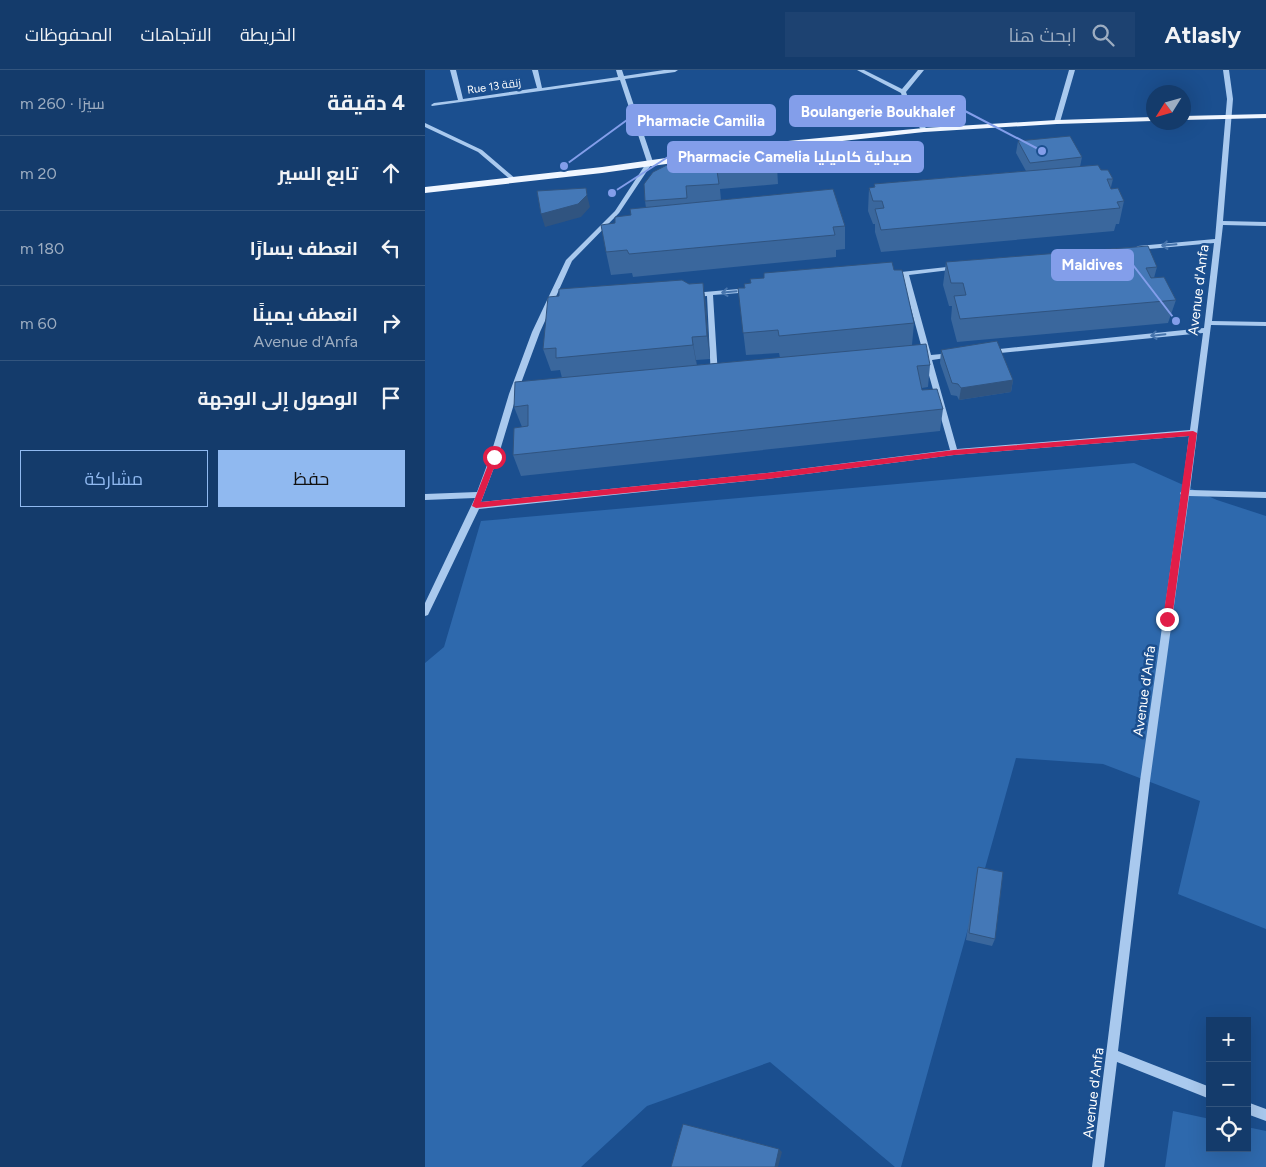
<!DOCTYPE html>
<html lang="ar">
<meta charset="utf-8">
<style>
:root{--surface:#143b6b;--page:#1d4271;--text:#f1f3f6;--muted:#9dadc1;--line:#33557e;--accent:#90b9f0}
body{margin:0;font-family:Figtree,Cairo,sans-serif;background:var(--page);color:var(--text);direction:rtl}
.controls{position:absolute;right:15px;bottom:15px;display:grid;overflow:hidden;border-radius:0px;box-shadow:0 5px 20px #0002}
.controls button{width:45px;height:45px;display:grid;place-items:center;padding:0;border:0;border-bottom:1px solid var(--line);background:var(--surface);color:var(--text);font:25px sans-serif}
.compass{position:absolute;left:721px;top:15px;width:45px;height:45px;border-radius:50%;background:var(--surface);box-shadow:0 5px 20px #0002;rotate:233deg}
.stop{position:absolute;width:15px;height:15px;margin:-11px;border:4px solid #e11d48;border-radius:50%;background:#fff}
.stop.end{background:#e11d48;border-color:#fff;box-shadow:0 1px 5px #0008}
.list{margin:0;padding:0;list-style:none}
h2{display:flex;justify-content:space-between;align-items:center;height:65px;margin:0;padding:0 20px;font-size:21px}
h2 small{font-size:16px;font-weight:400;color:var(--muted)}
.list li{display:grid;grid-template-columns:32px 1fr auto;gap:15px;align-items:center;box-sizing:border-box;height:75px;padding:0 20px;border-top:1px solid var(--line)}
.list b{display:block;font-size:19px;white-space:nowrap}
.list p{margin:0;font-size:16px;white-space:nowrap;color:var(--muted)}
.list em{font-size:16px;font-style:normal;color:var(--muted)}
.actions{display:flex;gap:10px;padding:15px 20px}
.actions a{flex:1;padding:11px 0;border:1px solid var(--accent);border-radius:0px;text-align:center;font-size:18px;color:var(--accent)}
.actions .main{background:var(--accent);color:#111}
.icon{flex:none;width:28px;height:28px;fill:none;stroke:currentColor;stroke-width:2;stroke-linecap:round;stroke-linejoin:round}
.map{position:relative;flex:none;width:841px;height:1097px;overflow:hidden;direction:ltr}
header{display:flex;align-items:center;gap:30px;box-sizing:border-box;height:70px;padding:0 25px;background:var(--surface);border-bottom:1px solid var(--line)}
header strong{font-size:24px}
nav{display:flex;gap:28px;margin-inline-start:auto;font-size:18px}
.search{width:350px;height:45px;background:var(--page);display:flex;align-items:center;gap:12px;box-sizing:border-box;padding:0 18px;border-radius:0px;color:var(--muted);font-size:19px}
main{display:flex}
aside{flex:1;background:var(--surface)}
.map>svg:first-child{display:block}
.green{fill:#2e69ad}
.lines{fill:none;stroke-linecap:round;stroke-linejoin:round}
.minor{fill:#a9c9ee;fill-rule:evenodd}
.major{fill:#f0f6ff;fill-rule:evenodd}
.wall{fill:#3a679d}
.shaded-wall{fill:#305480}
.building{fill:#4478b7;stroke:#305480}
.oneway{stroke:#4674ac}
.route{fill:#e11d48}
.labels{text-anchor:middle;stroke-width:5;stroke-linejoin:round;paint-order:stroke}
.far-street-label{font-size:11px;fill:#fff;stroke:#1b4f8f}
.street-label{font-size:14px;fill:#fff;stroke:#1b4f8f}
.leader{fill:none;stroke:#839eea;stroke-width:2}
.callout-dot{fill:#839eea;stroke:#1b4f8f;stroke-width:2}
.callout{fill:#839eea;stroke:#839eea;stroke-width:2}
.callout-label{font-size:15px;text-anchor:middle;font-weight:bold;fill:#fff}
</style>
<header>
<strong>Atlasly</strong>
<div class="search"><svg class="icon" aria-label="search" viewBox="0 0 24 24"><circle cx="10" cy="10" r="6"/><path d="M15 15l6 6"/></svg>ابحث هنا</div>
<nav><a>الخريطة</a><a>الاتجاهات</a><a>المحفوظات</a></nav>
</header>
<main>
<div class="map">
<svg width="841" height="1097" viewBox="0 0 841 1097">
<rect width="100%" height="100%" fill="#1b4f8f"/>
<path class="green" d="M709 393 792 430 841 446V859L753 824 775 731 678 694 591 688 476 1097H470L345 992 222 1036 156 1097H0V593L19 577 56 451Z
M748 1041 785 1049V1078H822V1057L841 1061V1097H740Z"/>
<g class="lines">
<path class="minor" d="M25 0H31L38 29 112 18 107 0H113L117 18 193 7 191 0H197L199 6 239 0H253L250 2 200 9 228 92 194 143 147 191 115 262 92 324 73 387 56 432 342 403 525 380 500 291H493L489 289 490 287 499 286 477 206 467 207 464 205 467 203 531 196 534 198 533 199 484 205 506 285 527 283 531 285 527 287 507 290 532 379 765 360 778 263 565 284 561 282 565 280 779 258 789 173 713 180 710 178 713 176 790 169 802 29 798 0H804L808 29 798 151 841 152V156L798 155 787 251 841 252V256L786 255 765 420 841 422V428L764 426 725 711 693 981 785 1017V1029L692 992 679 1097H667L715 711 756 425 755 423 757 421 764 366 529 385 342 409 54 439 3 545 0 546V533L50 428 0 430V424L52 422 65 387 84 324 107 262 141 190 190 141 222 92 195 10 7 36 6 35 9 33 33 30Z
M432 0H439L477 19 493 0H499L481 22 484 30 502 60 501 61 496 60 478 30 476 23Z
M644 0H650L635 52 630 53 629 52Z
M0 53 57 80 92 110 87 111 53 82 0 57Z
M325 218 328 220 327 222 288 225 293 306 289 309 286 308 282 226 268 227 265 225 268 223Z
M822 1032 841 1039V1051L822 1044Z"/>
<path class="major" d="M841 44V48L758 50V46Z
M728 47V51L632 54 499 62 363 77 177 103 0 123V117L177 97 363 71 499 58 632 50Z"/>
</g>
<path class="wall" d="M593 71 657 87 655 97 676 100 688 109 686 117V119L699 131 694 154H691L689 161 456 182 450 162V154H448L443 141 444 118H449V114L601 101 591 83Z
M352 96 353 114 295 119 296 130 420 156V179L411 180V187L208 207 207 203 186 205 181 182 190 153 221 138 220 131 228 102Z
M521 192 732 197 729 208 751 230 743 253 532 272 526 249 527 236H524L518 215Z
M469 200 489 253 487 275 505 295 503 317 497 318V320L518 339 515 361 96 406 88 385 97 357 89 337 137 308 135 300 126 301 118 279 264 214 278 213 281 236 285 289 271 290 272 295 355 288 354 283 321 285 313 218H319V214Z
M516 280 588 310 586 322 534 330 532 326 526 325 515 293Z
M553 797 570 869 567 876 541 870 551 805Z"/>
<path class="shaded-wall" d="M162 125 165 137 156 147 120 157 116 144Z
M278 213 281 236 285 289 282 266Z
M267 267 271 290 272 298 268 275Z
M588 310 586 322 534 330 536 318Z
M354 1079 357 1082 353 1097H350Z"/>
<path class="building" d="M645 66 657 87 605 93 593 71Z
M348 78 352 96 292 101 294 114 261 116 262 128 220 131 219 114 228 102 250 91 291 88 290 83Z
M673 95 676 100H683L688 109H682L686 119 693 118 699 131 692 132 695 138 456 160 450 139 459 138 457 131H448L444 118 450 117 449 114Z
M161 118 162 125 153 134 116 144 112 121Z
M408 119 420 156 408 157 410 165 204 184 202 180 181 182 176 155 190 153V147L206 145 205 139Z
M723 176 732 197 721 198 726 208 739 207 751 230 535 249 529 226 541 225 538 213H526L521 192Z
M467 192 469 200H477L489 253 354 266 353 260 318 263 313 218H320L319 214 326 213 325 209 339 208V203Z
M257 210 264 214 278 213 282 266 267 267 268 275 131 288V278L118 279 123 227 134 226V219Z
M572 271 588 310 536 318 533 314 527 313 516 280Z
M501 274 505 295 492 296 497 320 512 319 518 339 88 385 89 358 103 356V335L89 337 90 312Z
M553 797 578 802 570 869 544 863Z
M258 1054 354 1079 350 1097H246Z"/>
<defs><path id="oneway-shaft" d="M-6 0H5M1.5-3L5.5 0L1.5 3" fill="none" stroke-width="1.6" stroke-linecap="round" stroke-linejoin="round" transform="scale(1.25)"/></defs>
<g class="oneway">
<use href="#oneway-shaft" transform="translate(744 175) rotate(175)"/>
<use href="#oneway-shaft" transform="translate(304 222) rotate(175)"/>
<use href="#oneway-shaft" transform="translate(733 265) rotate(174)"/>
</g>
<path class="route" d="M768 361 772 363 747 549 742 552 738 549 764 366 529 385 342 409 51 438 47 436 66 387 69 384 73 387 56 432 342 403 529 380Z"/>
<g class="labels">
<g class="far-street-label">
<text transform="translate(69 16) rotate(-8)" y="4">Rue 13 زنقة</text>
</g>
<g class="street-label">
<text transform="translate(773 220) rotate(-83)" y="5">Avenue d'Anfa</text>
<text transform="translate(719 621) rotate(-82)" y="5">Avenue d'Anfa</text>
<text transform="translate(668 1023) rotate(-83)" y="5">Avenue d'Anfa</text>
</g>
</g>
<path class="leader" d="M617 81L540 41M139 96L202 50M187 123L243 87M751 251L708 195"/>
<g class="callout-dot">
<circle cx="617" cy="81" r="5"/>
<circle cx="139" cy="96" r="5"/>
<circle cx="187" cy="123" r="5"/>
<circle cx="751" cy="251" r="5"/>
</g>
<g class="callout">
<rect x="365" y="26" width="175" height="30" rx="5"/>
<rect x="202" y="35" width="148" height="30" rx="5"/>
<rect x="243" y="72" width="255" height="30" rx="5"/>
<rect x="627" y="180" width="81" height="30" rx="5"/>
</g>
<g class="callout-label">
<text x="453" y="47">Boulangerie Boukhalef</text>
<text x="276" y="56">Pharmacie Camilia</text>
<text x="370" y="92">Pharmacie Camelia صيدلية كاميليا</text>
<text x="667" y="200">Maldives</text>
</g>
</svg>
<div class="controls">
<button>+</button>
<button>−</button>
<button><svg class="icon" aria-label="locate" viewBox="0 0 24 24"><circle cx="12" cy="12" r="6"/><path d="M12 2v4M12 18v4M2 12h4M18 12h4"/></svg></button>
</div>
<svg class="compass" viewBox="-18 -18 36 36"><path d="M0-13l5 13h-10z" fill="#e53935"/><path d="M0 13l5-13h-10z" fill="#9dadc1"/></svg>
<div class="stop" style="left:69px;top:387px"></div>
<div class="stop end" style="left:742px;top:549px"></div>
</div>
<aside>
<h2>4 دقيقة<small>سيرًا · 260 m</small></h2>
<ul class="list">
<li><svg class="icon" aria-label="ahead" viewBox="0 0 24 24"><path d="M12 20V5M6 11l6-6 6 6"/></svg><div><b>تابع السير</b></div><em>20 m</em></li>
<li><svg class="icon" aria-label="left" viewBox="0 0 24 24"><path d="M17 20v-9H6M10 6l-5 5 5 5"/></svg><div><b>انعطف يسارًا</b></div><em>180 m</em></li>
<li><svg class="icon" aria-label="right" viewBox="0 0 24 24"><path d="M7 20v-9h11M14 6l5 5-5 5"/></svg><div><b>انعطف يمينًا</b><p>Avenue d'Anfa</p></div><em>60 m</em></li>
<li><svg class="icon" aria-label="arrive" viewBox="0 0 24 24"><path d="M6 21V4h12l-3 4 3 4H6"/></svg><div><b>الوصول إلى الوجهة</b></div></li>
</ul>
<div class="actions"><a class="main">حفظ</a><a>مشاركة</a></div>
</aside>
</main>
